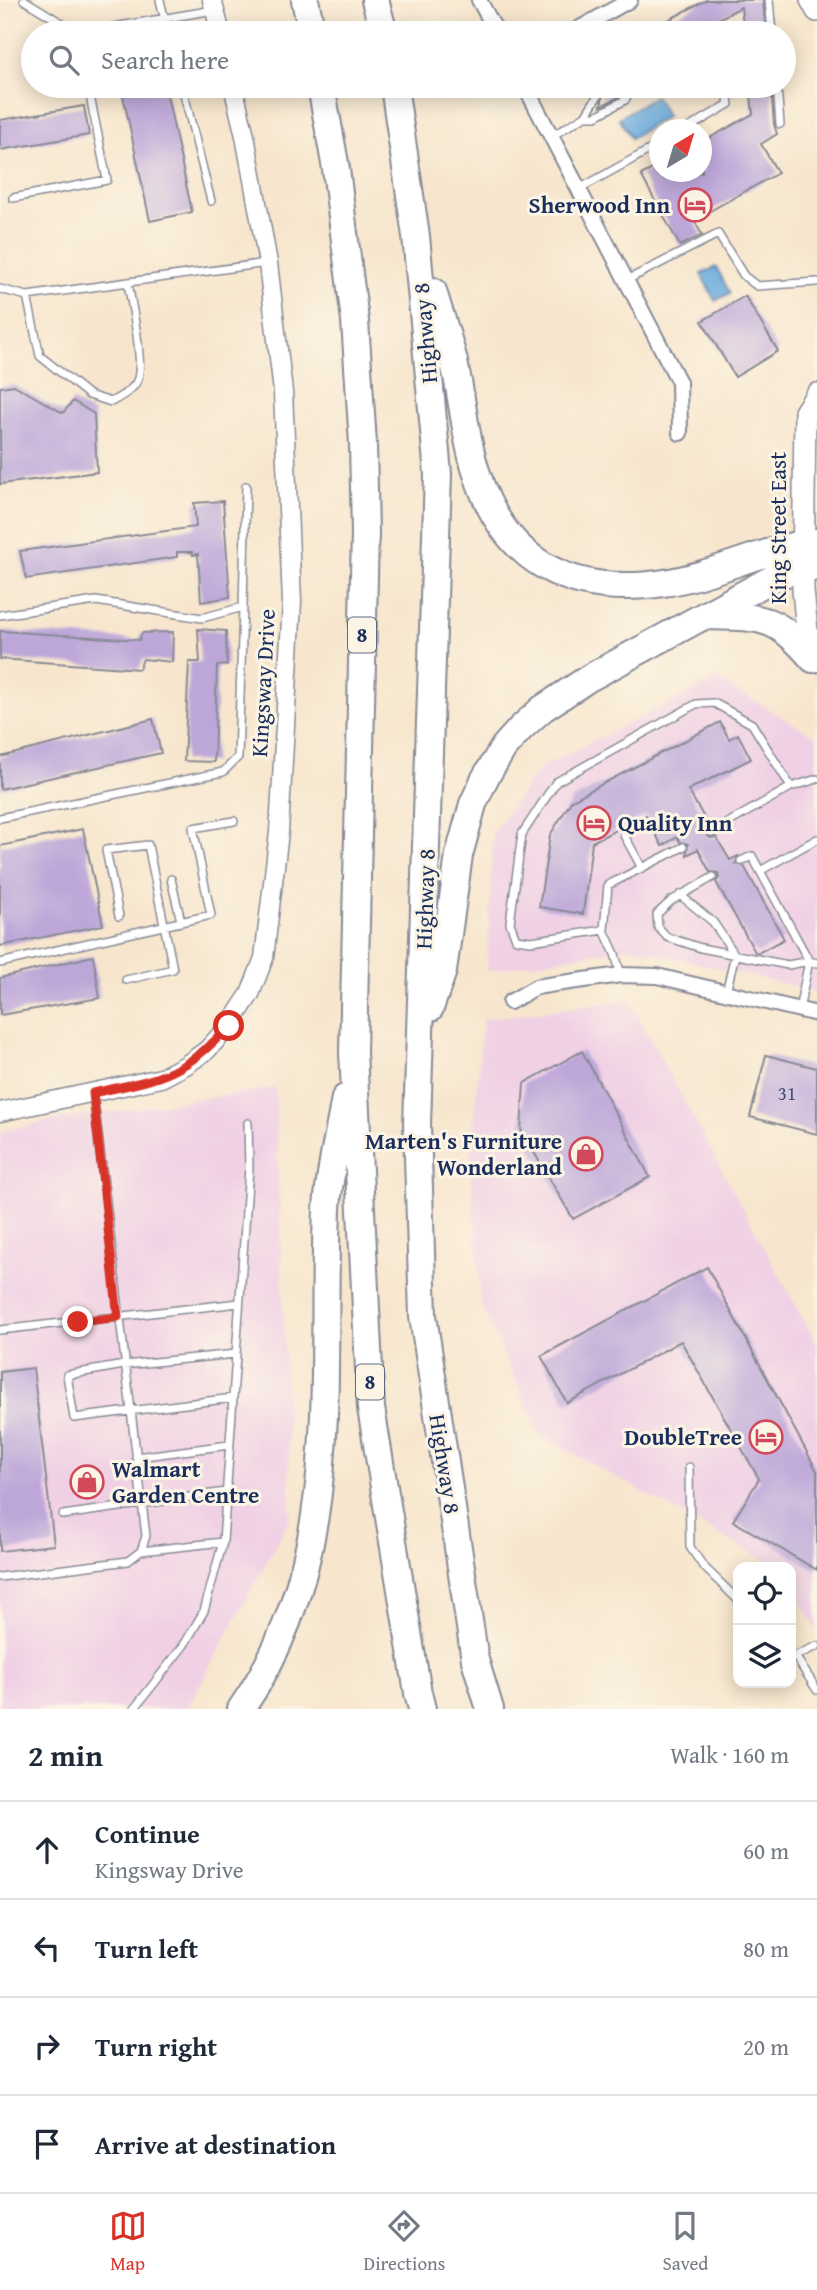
<!DOCTYPE html>
<meta charset="utf-8">
<style>
:root{--surface:#fff;--page:#f6f6f7;--text:#1f2937;--muted:#747a83;--line:#e0e1e3;--accent:#d93025}
body{margin:0;font-family:"Gentium Book Plus",serif;background:var(--page);color:var(--text)}
.controls{position:absolute;right:21px;bottom:21px;display:grid;overflow:hidden;border-radius:14px;box-shadow:0 4px 18px #0003}
.controls button{width:63px;height:63px;display:grid;place-items:center;padding:0;border:0;border-bottom:2px solid var(--line);background:var(--surface);color:var(--text);font:35px sans-serif}
.compass{position:absolute;left:649px;top:119px;width:63px;height:63px;border-radius:50%;background:var(--surface);box-shadow:0 4px 18px #0003;rotate:38deg}
.stop{position:absolute;width:21px;height:21px;margin:-16px;border:5px solid #d93025;border-radius:50%;background:#fff}
.stop.end{background:#d93025;border-color:#fff;box-shadow:0 2px 7px #0008}
.list{margin:0;padding:0;list-style:none}
h2{display:flex;justify-content:space-between;align-items:center;height:91px;margin:0;padding:0 28px;font-size:30px}
h2 small{font-size:23px;font-weight:400;color:var(--muted)}
.list li{display:grid;grid-template-columns:46px 1fr auto;gap:21px;align-items:center;box-sizing:border-box;height:98px;padding:0 28px;border-top:2px solid var(--line)}
.list b{display:block;font-size:26px;white-space:nowrap}
.list p{margin:0;font-size:23px;white-space:nowrap;color:var(--muted)}
.list em{font-size:23px;font-style:normal;color:var(--muted)}
.icon{flex:none;width:38px;height:38px;fill:none;stroke:currentColor;stroke-width:2;stroke-linecap:round;stroke-linejoin:round}
.map{position:relative;flex:none;width:817px;height:1709px;overflow:hidden}
.search{position:absolute;background:var(--surface);box-shadow:0 4px 18px #0003;left:21px;right:21px;top:21px;height:77px;display:flex;align-items:center;gap:18px;box-sizing:border-box;padding:0 24px;border-radius:38px;color:var(--muted);font-size:26px}
.sheet{height:483px;background:var(--surface)}
nav{display:flex;justify-content:space-around;align-items:center;box-sizing:border-box;height:98px;border-top:2px solid var(--line);background:var(--surface);font-size:19px;color:var(--muted)}
nav a{display:grid;justify-items:center;gap:4px}
nav .on{color:var(--accent)}
.map>svg:first-child{display:block}
.built{fill:#f0d0e5}
.water{fill:#69abdd;stroke:#426d9e;stroke-width:2}
.building{fill:#bda7d9}
.lines{fill:none;stroke-linecap:round;stroke-linejoin:round}
.service-casing{stroke:#898a96;stroke-width:10}
.minor-casing{stroke:#898a96;stroke-width:18}
.tertiary-casing{stroke:#898a96;stroke-width:21}
.secondary-casing{stroke:#898a96;stroke-width:24}
.motorway-casing{stroke:#898a96;stroke-width:30}
.service{stroke:#fff;stroke-width:7}
.minor{stroke:#fff;stroke-width:14}
.tertiary{stroke:#fff;stroke-width:18}
.secondary{stroke:#fff;stroke-width:21}
.motorway{stroke:#fff;stroke-width:26}
.route{stroke:#d93025;stroke-width:9}
.labels{text-anchor:middle;stroke-width:6;stroke-linejoin:round;paint-order:stroke}
.number-label{font-size:19px;fill:#444d7d}
.shield{fill:#fcf5e5;stroke:#5e6a86;stroke-width:2}
.shield-label{font-size:21px;font-weight:bold;fill:#1b2f5e}
.poi-label{font-size:23px;font-weight:bold;fill:#1b2f5e;stroke:#fcf5e5;text-anchor:end}
.street-label{font-size:23px;fill:#1b2f5e;stroke:#fcf5e5}
</style>
<div class="map">
<svg width="817" height="1709" viewBox="0 0 817 1709">
<rect width="100%" height="100%" fill="#fcf5e5"/>
<filter id="ink" filterUnits="userSpaceOnUse"><feTurbulence type="fractalNoise" baseFrequency=".0143" numOctaves="2"/><feDisplacementMap in="SourceGraphic" scale="14" xChannelSelector="R" yChannelSelector="G"/><feConvolveMatrix kernelMatrix="1 2 1 2 8 2 1 2 1" color-interpolation-filters="sRGB"/></filter>
<filter id="wash" filterUnits="userSpaceOnUse"><feTurbulence type="fractalNoise" baseFrequency=".00686" numOctaves="4" result="noise"/><feDisplacementMap in="SourceGraphic" scale="28" xChannelSelector="R" yChannelSelector="G"/><feGaussianBlur stdDeviation="1.57" result="paint"/><feColorMatrix in="noise" values="0 0 0 0 0 0 0 0 0 0 0 0 0 0 0 0 0 1.4 0 .05"/><feComposite in="paint" operator="in"/></filter>
<g filter="url(#wash)">
<rect width="100%" height="100%" fill="#f7e6cd"/>
<path class="built" d="M716 679 817 737V992L631 947 487 971 493 832 540 768Z
M629 1000 817 1344V1630L791 1583V1567H777L540 1435 481 1306 470 1163 483 1019Z
M275 1088 291 1516 187 1709H0V1132L48 1121Z"/>
<path class="water" d="M655 96 667 116 631 138 619 118Z
M716 267 730 293 715 301 701 274Z"/>
<g id="blocks">
<path class="building" d="M706 0H763L766 33H744L741 7 692 33H644Z
M121 86H165L192 212 150 221Z
M591 86H608L610 92 619 97 601 106 603 95 600 92H594Z
M750 86H771L774 124 777 134 761 144 778 173 694 220 702 235 680 246 641 175 660 165V172H702V142L753 114Z
M84 106 89 135 0 150V120Z
M745 296 778 351 735 377 702 321Z
M14 385 63 413 73 401 94 414 97 472 0 484V387Z
M223 501 230 597 201 602 198 554 193 555 192 552H177V557L26 579 20 551 196 527 194 503Z
M198 629 226 631 227 665 217 666 214 762 184 761 189 662H200Z
M0 631 139 640 142 633 173 632 172 662 143 659 139 669 0 659Z
M153 719 161 753 0 789V757Z
M720 722 729 739 738 734 751 759 688 790 709 826 706 831 707 836 711 838 716 837 730 860 738 856 736 864 744 866 784 939 758 953 755 952 716 882 719 878 718 873 710 872 698 849 687 855 688 844 680 842 677 837 662 846 646 815 592 842 583 914 539 907 550 835 572 800Z
M83 829 103 925 0 946V846Z
M93 956 100 998 0 1015V978Z
M582 1051 650 1177 573 1219 521 1130 524 1083Z
M766 1055 817 1068V1134L750 1117Z
M707 1267 817 1471V1570L733 1521 759 1479 681 1341 567 1403 541 1356Z
M33 1368 54 1545 0 1551V1372Z"/>
</g>
</g>
<g filter="url(#ink)">
<use href="#blocks" fill-opacity="0" stroke="#898a96" stroke-width="2"/>
<g class="lines">
<defs>
<path id="service" d="M24 0 78 33 214 10
M160 0 168 33
M769 0 772 33
M182 86 211 201
M777 86 780 124
M614 88 630 91
M585 116 597 97
M685 130 729 104 726 86
M552 136 585 116H596L625 100 630 91 640 86
M579 189 660 144
M13 198 107 180 88 86
M627 280 718 234 744 276 757 286 817 282
M0 289 27 296 267 263
M27 296 40 356 89 395 111 402C120 397 132 391 137 381 145 363 131 304 128 282
M243 607 246 486
M0 615 96 601 202 618 243 607 238 757 223 772 0 818
M712 832 791 787 817 779
M624 835 642 868
M760 871 817 839
M713 877 671 901 657 914 658 927 667 937 701 948 788 965 809 961 752 856 741 861
M171 879 181 921
M680 895 713 922 735 955 726 992
M119 916 106 850 148 845 173 969 126 980
M604 930 531 941 516 939 510 923 522 834 556 782 696 704 714 703 752 724 791 787
M0 963 211 915 193 828 234 821
M621 975 615 954 604 930 608 885 683 847
M799 1010 809 961 817 963
M93 1093 146 1536 141 1551
M0 1330 239 1303
M233 1398 74 1418 67 1375 124 1365 236 1354
M136 1457 229 1445
M689 1467 690 1547 703 1566 738 1600
M63 1515 226 1492
M0 1577 128 1561 141 1551 223 1542
M817 1646 795 1656 817 1690
M134 1709 184 1645 204 1611 223 1542 249 1168 248 1123"/>
<path id="minor" d="M479 0 497 33
M571 33 630 0
M525 86 679 382 680 433
M510 1002 536 987 555 984 621 975 657 976 817 1014"/>
<path id="tertiary" d="M212 0 221 33
M0 1112 161 1078 186 1065 207 1050 229 1026 250 994 264 958 279 832 292 602 283 392 268 263 245 136 233 86"/>
<path id="secondary" d="M811 0 817 11
M814 660 807 631 803 590 805 412 817 394"/>
<path id="motorway" d="M305 0 312 33
M375 0 384 33
M321 86 336 169 355 321 363 444 365 533 353 1052 371 1408 418 1693 422 1709
M394 86 416 236 438 474 417 1125 423 1316 475 1660 490 1709
M433 291C440 316 450 341 455 367 463 401 465 438 476 471 504 563 571 597 664 583 716 575 764 548 817 542
M706 616C761 617 776 615 813 659
M430 1008 443 971 459 855 473 804 485 778 504 747 521 728 542 709 589 678 781 574 817 567
M241 1709C346 1559 320 1381 327 1209 329 1172 339 1134 345 1098"/>
</defs>
<use href="#service" class="service-casing"/>
<use href="#minor" class="minor-casing"/>
<use href="#tertiary" class="tertiary-casing"/>
<use href="#secondary" class="secondary-casing"/>
<use href="#motorway" class="motorway-casing"/>
<use href="#service" class="service"/>
<use href="#minor" class="minor"/>
<use href="#tertiary" class="tertiary"/>
<use href="#secondary" class="secondary"/>
<use href="#motorway" class="motorway"/>
</g>
</g>
<g class="lines" filter="url(#ink)">
<path class="route" d="M78 1322 118 1317 93 1093C157 1079 183 1077 229 1026"/>
</g>
<defs>
<symbol id="hotel-ring" viewBox="-11 -11 22 22"><circle r="9.5" fill="#fcf5e5" stroke="#d1495b" stroke-width="1.5"/><path d="M-6-4.5h1.5V1H6V5H4.5V3h-9V5H-6ZM-4 0a1.8 1.8 0 1 1 3.6 0ZM.5 0V-2.5h3Q6-2.5 6 0Z" fill="#d1495b"/></symbol>
<symbol id="shop-ring" viewBox="-11 -11 22 22"><circle r="9.5" fill="#fcf5e5" stroke="#d1495b" stroke-width="1.5"/><path d="M-5-2.5h2.3a2.7 3.5 0 0 1 5.4 0H5L5.5 6h-11ZM-1.5-2.5h3a1.5 2.3 0 0 0-3 0Z" fill="#d1495b"/></symbol>
</defs>
<g fill-rule="evenodd">
<use href="#hotel-ring" x="676" y="186" width="38" height="38"/>
<use href="#hotel-ring" x="575" y="804" width="38" height="38"/>
<use href="#shop-ring" x="567" y="1135" width="38" height="38"/>
<use href="#hotel-ring" x="747" y="1418" width="38" height="38"/>
<use href="#shop-ring" x="68" y="1463" width="38" height="38"/>
</g>
<g class="labels">
<g class="number-label">
<text x="787" y="1100">31</text>
</g>
<g class="shield">
<rect x="348" y="617.5" width="28" height="35" rx="5"/>
<rect x="356" y="1364.5" width="28" height="35" rx="5"/>
</g>
<g class="shield-label">
<text x="362" y="642">8</text>
<text x="370" y="1389">8</text>
</g>
<g class="poi-label">
<text x="670" y="213">Sherwood Inn</text>
<text x="618" y="831" text-anchor="start">Quality Inn</text>
<text x="562" y="1149">Marten's Furniture<tspan x="562" dy="26">Wonderland</tspan></text>
<text x="742" y="1445">DoubleTree</text>
<text x="112" y="1477" text-anchor="start">Walmart<tspan x="112" dy="26">Garden Centre</tspan></text>
</g>
<g class="street-label">
<text transform="translate(425 333) rotate(-95)" y="8">Highway 8</text>
<text transform="translate(778 528) rotate(-90)" y="8">King Street East</text>
<text transform="translate(263 683) rotate(-87)" y="8">Kingsway Drive</text>
<text transform="translate(425 899) rotate(-88)" y="8">Highway 8</text>
<text transform="translate(445 1464) rotate(81)" y="8">Highway 8</text>
</g>
</g>
</svg>
<div class="controls">
<button><svg class="icon" aria-label="locate" viewBox="0 0 24 24"><circle cx="12" cy="12" r="6"/><path d="M12 2v4M12 18v4M2 12h4M18 12h4"/></svg></button>
<button><svg class="icon" aria-label="layers" viewBox="0 0 24 24"><path d="M12 4l9 5-9 5-9-5zM3 14l9 5 9-5"/></svg></button>
</div>
<svg class="compass" viewBox="-18 -18 36 36"><path d="M0-13l5 13h-10z" fill="#e53935"/><path d="M0 13l5-13h-10z" fill="#747a83"/></svg>
<div class="stop" style="left:229px;top:1026px"></div>
<div class="stop end" style="left:78px;top:1322px"></div>
<div class="search"><svg class="icon" aria-label="search" viewBox="0 0 24 24"><circle cx="10" cy="10" r="6"/><path d="M15 15l6 6"/></svg>Search here</div>
</div>
<section class="sheet">
<h2>2 min<small>Walk · 160 m</small></h2>
<ul class="list">
<li><svg class="icon" aria-label="ahead" viewBox="0 0 24 24"><path d="M12 20V5M6 11l6-6 6 6"/></svg><div><b>Continue</b><p>Kingsway Drive</p></div><em>60 m</em></li>
<li><svg class="icon" aria-label="left" viewBox="0 0 24 24"><path d="M17 20v-9H6M10 6l-5 5 5 5"/></svg><div><b>Turn left</b></div><em>80 m</em></li>
<li><svg class="icon" aria-label="right" viewBox="0 0 24 24"><path d="M7 20v-9h11M14 6l5 5-5 5"/></svg><div><b>Turn right</b></div><em>20 m</em></li>
<li><svg class="icon" aria-label="arrive" viewBox="0 0 24 24"><path d="M6 21V4h12l-3 4 3 4H6"/></svg><div><b>Arrive at destination</b></div></li>
</ul>
</section>
<nav>
<a class="on"><svg class="icon" aria-label="map" viewBox="0 0 24 24"><path d="M3 6l6-2 6 2 6-2v14l-6 2-6-2-6 2zM9 4v14M15 6v14"/></svg>Map</a>
<a><svg class="icon" aria-label="directions" viewBox="0 0 24 24"><path d="M12 3l9 9-9 9-9-9zM9 14v-3h6M13 9l2 2-2 2"/></svg>Directions</a>
<a><svg class="icon" aria-label="saved" viewBox="0 0 24 24"><path d="M7 4h10v16l-5-4-5 4z"/></svg>Saved</a>
</nav>
